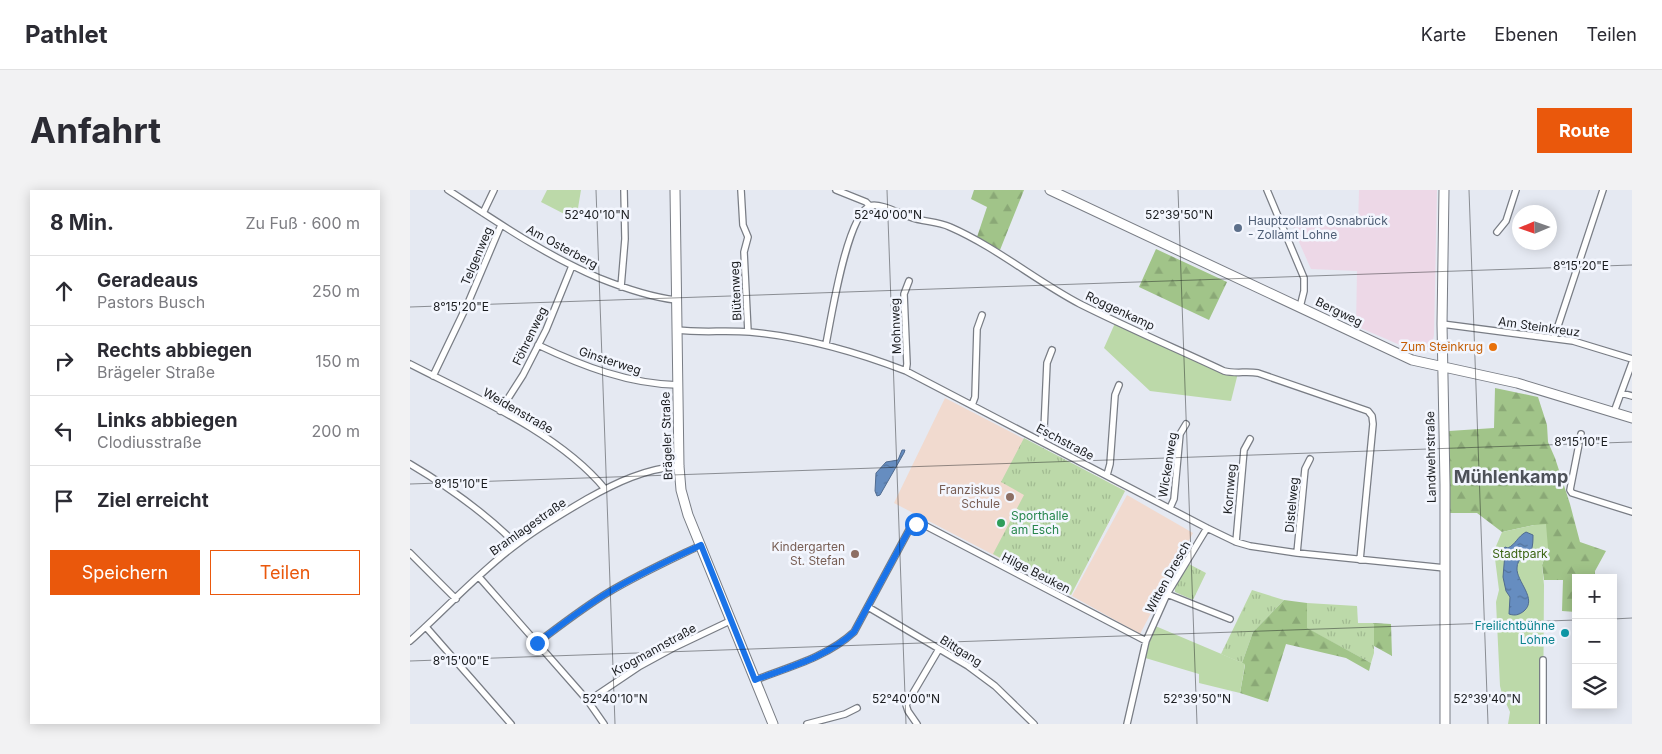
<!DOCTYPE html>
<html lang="de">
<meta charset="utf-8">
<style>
:root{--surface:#fff;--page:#f2f2f3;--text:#2b2b33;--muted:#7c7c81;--line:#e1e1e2;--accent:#ea580c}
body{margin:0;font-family:Inter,sans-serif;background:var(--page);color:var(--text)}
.controls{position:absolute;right:15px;bottom:15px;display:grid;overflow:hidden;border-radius:0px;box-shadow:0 2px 12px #0003}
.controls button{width:45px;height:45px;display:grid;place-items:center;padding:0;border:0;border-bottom:1px solid var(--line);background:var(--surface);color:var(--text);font:25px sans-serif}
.compass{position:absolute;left:1102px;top:15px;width:45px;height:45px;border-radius:50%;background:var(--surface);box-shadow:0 2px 12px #0003;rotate:268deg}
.stop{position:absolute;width:15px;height:15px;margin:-11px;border:4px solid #1a73e8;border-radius:50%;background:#fff}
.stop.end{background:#1a73e8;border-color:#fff;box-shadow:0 1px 5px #0008}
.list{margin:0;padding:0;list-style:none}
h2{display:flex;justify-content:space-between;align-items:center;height:65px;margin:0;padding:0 20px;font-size:21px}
h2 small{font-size:16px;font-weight:400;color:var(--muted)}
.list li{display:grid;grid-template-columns:32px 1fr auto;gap:15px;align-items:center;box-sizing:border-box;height:70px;padding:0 20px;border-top:1px solid var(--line)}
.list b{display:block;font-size:19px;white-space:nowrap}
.list p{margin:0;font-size:16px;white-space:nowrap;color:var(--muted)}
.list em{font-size:16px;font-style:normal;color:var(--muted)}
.actions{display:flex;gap:10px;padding:15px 20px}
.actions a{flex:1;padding:11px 0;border:1px solid var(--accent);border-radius:0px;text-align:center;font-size:18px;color:var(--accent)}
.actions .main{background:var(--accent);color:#fff}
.icon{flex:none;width:28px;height:28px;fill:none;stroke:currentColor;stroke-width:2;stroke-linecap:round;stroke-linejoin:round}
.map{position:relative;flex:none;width:1222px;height:534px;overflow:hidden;border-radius:0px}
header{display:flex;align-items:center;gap:30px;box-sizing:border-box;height:70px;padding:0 25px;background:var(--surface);border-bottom:1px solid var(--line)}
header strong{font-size:24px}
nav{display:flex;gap:28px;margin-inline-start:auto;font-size:18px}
.intro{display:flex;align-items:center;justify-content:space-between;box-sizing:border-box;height:120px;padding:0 30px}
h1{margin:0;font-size:35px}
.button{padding:12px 22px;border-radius:0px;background:var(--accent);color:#fff;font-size:18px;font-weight:700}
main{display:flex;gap:30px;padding:0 30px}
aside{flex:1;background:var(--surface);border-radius:0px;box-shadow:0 2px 12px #0003}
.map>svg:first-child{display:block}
.commercial{fill:#edd8e7}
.education{fill:#f1dacf}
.grass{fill:url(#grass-tufts)}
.forest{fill:url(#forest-firs)}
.park{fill:#bcd9a9}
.water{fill:url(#water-ripples);stroke:#506b90}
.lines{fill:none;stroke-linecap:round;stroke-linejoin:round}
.street-casing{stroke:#797d85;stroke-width:8}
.secondary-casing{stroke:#797d85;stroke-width:11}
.street{stroke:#fff;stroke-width:5.5}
.secondary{stroke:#fff;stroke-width:9}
.route{stroke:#1a73e8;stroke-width:6}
.ticks{fill:none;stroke:#1b1d20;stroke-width:1;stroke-opacity:0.45}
.service-dot{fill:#5c6f8a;stroke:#f3f6fe;stroke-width:2}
.food-dot{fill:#e8710a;stroke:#f3f6fe;stroke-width:2}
.education-dot{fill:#8d6e63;stroke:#f3f6fe;stroke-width:2}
.leisure-dot{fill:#2e9e5b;stroke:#f3f6fe;stroke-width:2}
.culture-dot{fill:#0f9aa8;stroke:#f3f6fe;stroke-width:2}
.labels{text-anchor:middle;stroke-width:5;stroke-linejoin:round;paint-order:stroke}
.service-label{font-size:12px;fill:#4e5e75;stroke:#f3f6fe;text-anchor:start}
.street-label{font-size:12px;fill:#1b1d20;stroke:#f3f6fe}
.food-label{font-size:12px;fill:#c56008;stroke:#f3f6fe;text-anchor:end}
.education-label{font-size:12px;fill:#785e54;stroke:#f3f6fe;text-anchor:end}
.leisure-label{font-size:12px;fill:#27864d;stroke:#f3f6fe;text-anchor:start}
.park-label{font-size:12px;fill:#3c6513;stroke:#f3f6fe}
.culture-label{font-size:12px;fill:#0d838f;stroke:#f3f6fe;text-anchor:end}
.district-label{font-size:18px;font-weight:bold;fill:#4d5158;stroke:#f3f6fe}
.ticks-label{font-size:12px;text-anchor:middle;fill:#1b1d20;stroke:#f3f6fe;stroke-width:5;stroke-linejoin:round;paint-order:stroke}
</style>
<header>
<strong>Pathlet</strong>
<nav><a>Karte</a><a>Ebenen</a><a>Teilen</a></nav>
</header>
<div class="intro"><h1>Anfahrt</h1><a class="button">Route</a></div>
<main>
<aside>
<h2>8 Min.<small>Zu Fuß · 600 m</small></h2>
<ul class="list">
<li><svg class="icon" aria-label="ahead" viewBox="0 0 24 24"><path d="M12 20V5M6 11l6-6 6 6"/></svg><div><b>Geradeaus</b><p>Pastors Busch</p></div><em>250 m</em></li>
<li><svg class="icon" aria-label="right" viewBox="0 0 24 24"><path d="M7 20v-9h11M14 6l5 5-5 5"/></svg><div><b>Rechts abbiegen</b><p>Brägeler Straße</p></div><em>150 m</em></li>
<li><svg class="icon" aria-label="left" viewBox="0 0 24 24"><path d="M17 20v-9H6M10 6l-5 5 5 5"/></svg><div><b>Links abbiegen</b><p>Clodiusstraße</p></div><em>200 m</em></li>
<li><svg class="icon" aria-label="arrive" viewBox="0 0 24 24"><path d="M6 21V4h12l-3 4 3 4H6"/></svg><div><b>Ziel erreicht</b></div></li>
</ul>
<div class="actions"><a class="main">Speichern</a><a>Teilen</a></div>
</aside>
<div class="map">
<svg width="1222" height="534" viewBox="0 0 1222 534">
<defs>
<pattern id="grass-tufts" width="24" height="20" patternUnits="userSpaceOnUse" patternTransform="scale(1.25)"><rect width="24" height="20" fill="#bcd9a9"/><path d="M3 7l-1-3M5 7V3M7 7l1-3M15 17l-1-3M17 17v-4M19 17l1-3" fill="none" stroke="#a1ba91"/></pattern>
<pattern id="forest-firs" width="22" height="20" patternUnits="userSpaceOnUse" patternTransform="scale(1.25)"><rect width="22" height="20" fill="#a1c489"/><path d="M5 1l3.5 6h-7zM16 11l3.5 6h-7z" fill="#8aa876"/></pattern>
<pattern id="water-ripples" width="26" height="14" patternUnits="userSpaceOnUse" patternTransform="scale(1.25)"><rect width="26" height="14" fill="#668dc0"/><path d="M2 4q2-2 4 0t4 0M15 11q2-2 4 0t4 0" fill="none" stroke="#53739c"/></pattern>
</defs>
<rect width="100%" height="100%" fill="#e5e9f2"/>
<path class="commercial" d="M949 0H1027L1024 145 1021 159 1016 162 1011 164 946 136 947 81 901 79 885 43 883 35 948 36Z"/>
<path class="education" d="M535 208 715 301 661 405 484 313Z
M717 305 783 343 730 444 662 406Z"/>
<path class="grass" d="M614 248 715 301 661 405 583 364 614 305 591 292Z
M779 374 796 383 783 410 765 402V397Z
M842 400 874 410 843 442 832 473 811 464Z
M897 413 947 416 948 433H964V463L961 473 896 438Z"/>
<path class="forest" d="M564 0H614L590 60 567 47 577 17 561 9Z
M746 59 817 92 799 130 729 97Z
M1085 198 1128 207 1137 235 1138 252 1145 268 1160 314 1170 352 1196 361 1185 381V388H1166V422L1152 421 1153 390H1134L1132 375 1138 358 1124 335 1092 342 1067 323H1040L1039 241 1084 238Z
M874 410 897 413V438L961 473 959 481 936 468 876 454 858 512 830 503 835 475 832 473 843 442Z
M964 433 981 434 982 466 964 456Z"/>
<path class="park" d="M137 0H171L166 30 131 12Z
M706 131 814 181 828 183 821 211 740 201 694 158Z
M1136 334 1138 358 1132 375 1134 395 1133 534H1098L1100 522 1092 504 1090 496 1086 412 1089 400 1084 361 1092 342 1124 335Z
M743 435 835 474 830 503 789 493V484L732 467Z"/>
<path class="water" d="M492 260H495L494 263 470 305 467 306 465 301 466 283 476 272 488 270Z
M1116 342 1123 345C1123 350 1123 356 1121 361 1117 368 1107 367 1107 378 1106 391 1128 409 1114 421 1109 425 1105 426 1099 424L1100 407 1096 401 1093 387 1095 363 1093 360 1095 357 1098 358C1106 354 1107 347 1116 342Z"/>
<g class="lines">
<defs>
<path id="street" d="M38 0C87 32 135 65 189 88 214 98 239 107 266 110
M331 0 333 35 338 47 334 62 338 142
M426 0 456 12 460 16
M857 0 894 88V101L890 117
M73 23 84 0
M1087 42 1096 31 1106 0
M211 97 215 49 214 0
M1032 134 1163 151 1222 169
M267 140C291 143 315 140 340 142 395 147 444 161 496 181L797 338 826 352 840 356 887 363 1035 378
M1144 148 1193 0
M416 154C421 129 437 24 460 16 468 12 491 24 500 27 513 32 527 31 540 37 586 57 626 91 670 114 718 138 767 159 814 181 825 184 837 181 848 183L958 221 962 226 963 234 950 370
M128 155C172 176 219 194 268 195
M0 174C64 207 149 243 195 299
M496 181 497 174 494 104 499 91
M23 186 58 113 91 35
M1211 203 1222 206
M562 215 565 207 567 139 572 125
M90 221 113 185 136 140 162 76
M1204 222 1222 173
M1171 244 1160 300 1162 303 1222 322
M631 250 634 240 637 173 642 160
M0 274C39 297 74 322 106 354
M697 285 700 274 705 205 709 195
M760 318 764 309 770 244 776 234
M826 352 834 260 840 249
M0 363 46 409
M887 363 895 279 900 269
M69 387 178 511 194 534
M757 404 820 429
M458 417 558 476 585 496 624 534
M16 437 101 534
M0 451C36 419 69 382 107 354 129 337 153 323 177 309 207 292 235 279 269 276
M127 453C151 435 174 417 199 402 229 384 260 370 291 355
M345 490C379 477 417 467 444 442L499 340 506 334 516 336 736 451
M178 511 230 476 263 458 322 430
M397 534 435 524 447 518
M507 534 498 521 496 515 529 459
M717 534 736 451 757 404 797 338
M1133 534V470"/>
<path id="secondary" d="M265 0 269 276 271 300 278 325 363 534
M640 0 1002 170 1107 193 1222 228
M1034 0 1032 134 1035 295V534"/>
</defs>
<use href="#street" class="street-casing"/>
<use href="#secondary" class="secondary-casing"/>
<use href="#street" class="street"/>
<use href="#secondary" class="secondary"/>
</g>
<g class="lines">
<path class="route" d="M127 453C151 435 174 417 199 402 229 384 260 370 291 355L345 490C379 477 417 467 444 442L499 340 506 334"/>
</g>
<path class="ticks" d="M186 0 205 534M477 0 496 534M768 0 787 534M1059 0 1078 534M0 117 1222 75M0 294 1222 252M1203 429 1222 428M0 471 1166 430"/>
<circle class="service-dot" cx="828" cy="38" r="5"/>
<circle class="food-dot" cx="1083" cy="157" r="5"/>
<g class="education-dot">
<circle cx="600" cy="307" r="5"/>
<circle cx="445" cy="364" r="5"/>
</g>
<circle class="leisure-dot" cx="591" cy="333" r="5"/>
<circle class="culture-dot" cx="1155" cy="443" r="5"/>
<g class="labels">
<g class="service-label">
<text x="838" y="35">Hauptzollamt Osnabrück<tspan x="838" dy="14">- Zollamt Lohne</tspan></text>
</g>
<g class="street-label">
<text transform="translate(152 57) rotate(28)" y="4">Am Osterberg</text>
<text transform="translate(67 66) rotate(-67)" y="4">Telgenweg</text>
<text transform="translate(326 101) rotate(-93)" y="4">Blütenweg</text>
<text transform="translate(710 121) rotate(25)" y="4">Roggenkamp</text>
<text transform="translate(929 122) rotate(26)" y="4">Bergweg</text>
<text transform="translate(486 136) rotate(-92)" y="4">Mohnweg</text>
<text transform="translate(1129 137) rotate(8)" y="4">Am Steinkreuz</text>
<text transform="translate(120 146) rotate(-64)" y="4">Föhrenweg</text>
<text transform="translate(200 171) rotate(18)" y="4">Ginsterweg</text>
<text transform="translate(108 221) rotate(30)" y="4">Weidenstraße</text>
<text transform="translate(257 246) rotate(-92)" y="4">Brägeler Straße</text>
<text transform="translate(655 252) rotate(28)" y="4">Eschstraße</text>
<text transform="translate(1021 267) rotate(-91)" y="4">Landwehrstraße</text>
<text transform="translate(758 275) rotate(-81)" y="4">Wickenweg</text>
<text transform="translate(820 299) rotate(-85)" y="4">Kornweg</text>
<text transform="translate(882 315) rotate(-85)" y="4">Distelweg</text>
<text transform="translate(118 337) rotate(-35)" y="4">Bramlagestraße</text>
<text transform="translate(626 383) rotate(27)" y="4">Hilge Beuken</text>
<text transform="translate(758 387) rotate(-61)" y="4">Witten Dresch</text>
<text transform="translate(244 460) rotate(-29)" y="4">Krogmannstraße</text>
<text transform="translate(551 461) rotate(32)" y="4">Bittgang</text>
</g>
<g class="food-label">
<text x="1073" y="161">Zum Steinkrug</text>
</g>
<g class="education-label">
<text x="590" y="304">Franziskus<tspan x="590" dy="14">Schule</tspan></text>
<text x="435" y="361">Kindergarten<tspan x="435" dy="14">St. Stefan</tspan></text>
</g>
<g class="leisure-label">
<text x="601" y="330">Sporthalle<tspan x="601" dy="14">am Esch</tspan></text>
</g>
<g class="park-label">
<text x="1110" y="368">Stadtpark</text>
</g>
<g class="culture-label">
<text x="1145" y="440">Freilichtbühne<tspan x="1145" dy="14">Lohne</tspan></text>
</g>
<g class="district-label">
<text x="1101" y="293">Mühlenkamp</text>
</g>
</g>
<g class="ticks-label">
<text x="187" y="29">52°40'10"N</text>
<text x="478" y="29">52°40'00"N</text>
<text x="769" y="29">52°39'50"N</text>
<text x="1171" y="80">8°15'20"E</text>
<text x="51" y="121">8°15'20"E</text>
<text x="1171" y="256">8°15'10"E</text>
<text x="51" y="298">8°15'10"E</text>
<text x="51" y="475">8°15'00"E</text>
<text x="205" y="513">52°40'10"N</text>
<text x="496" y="513">52°40'00"N</text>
<text x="787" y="513">52°39'50"N</text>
<text x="1077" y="513">52°39'40"N</text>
</g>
</svg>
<div class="controls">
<button>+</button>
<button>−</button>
<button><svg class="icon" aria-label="layers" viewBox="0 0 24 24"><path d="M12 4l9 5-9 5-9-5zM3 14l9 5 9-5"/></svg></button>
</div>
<svg class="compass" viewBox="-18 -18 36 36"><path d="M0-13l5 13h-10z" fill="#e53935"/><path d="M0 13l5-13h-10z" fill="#7c7c81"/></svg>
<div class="stop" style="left:506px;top:334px"></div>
<div class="stop end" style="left:127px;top:453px"></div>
</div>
</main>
